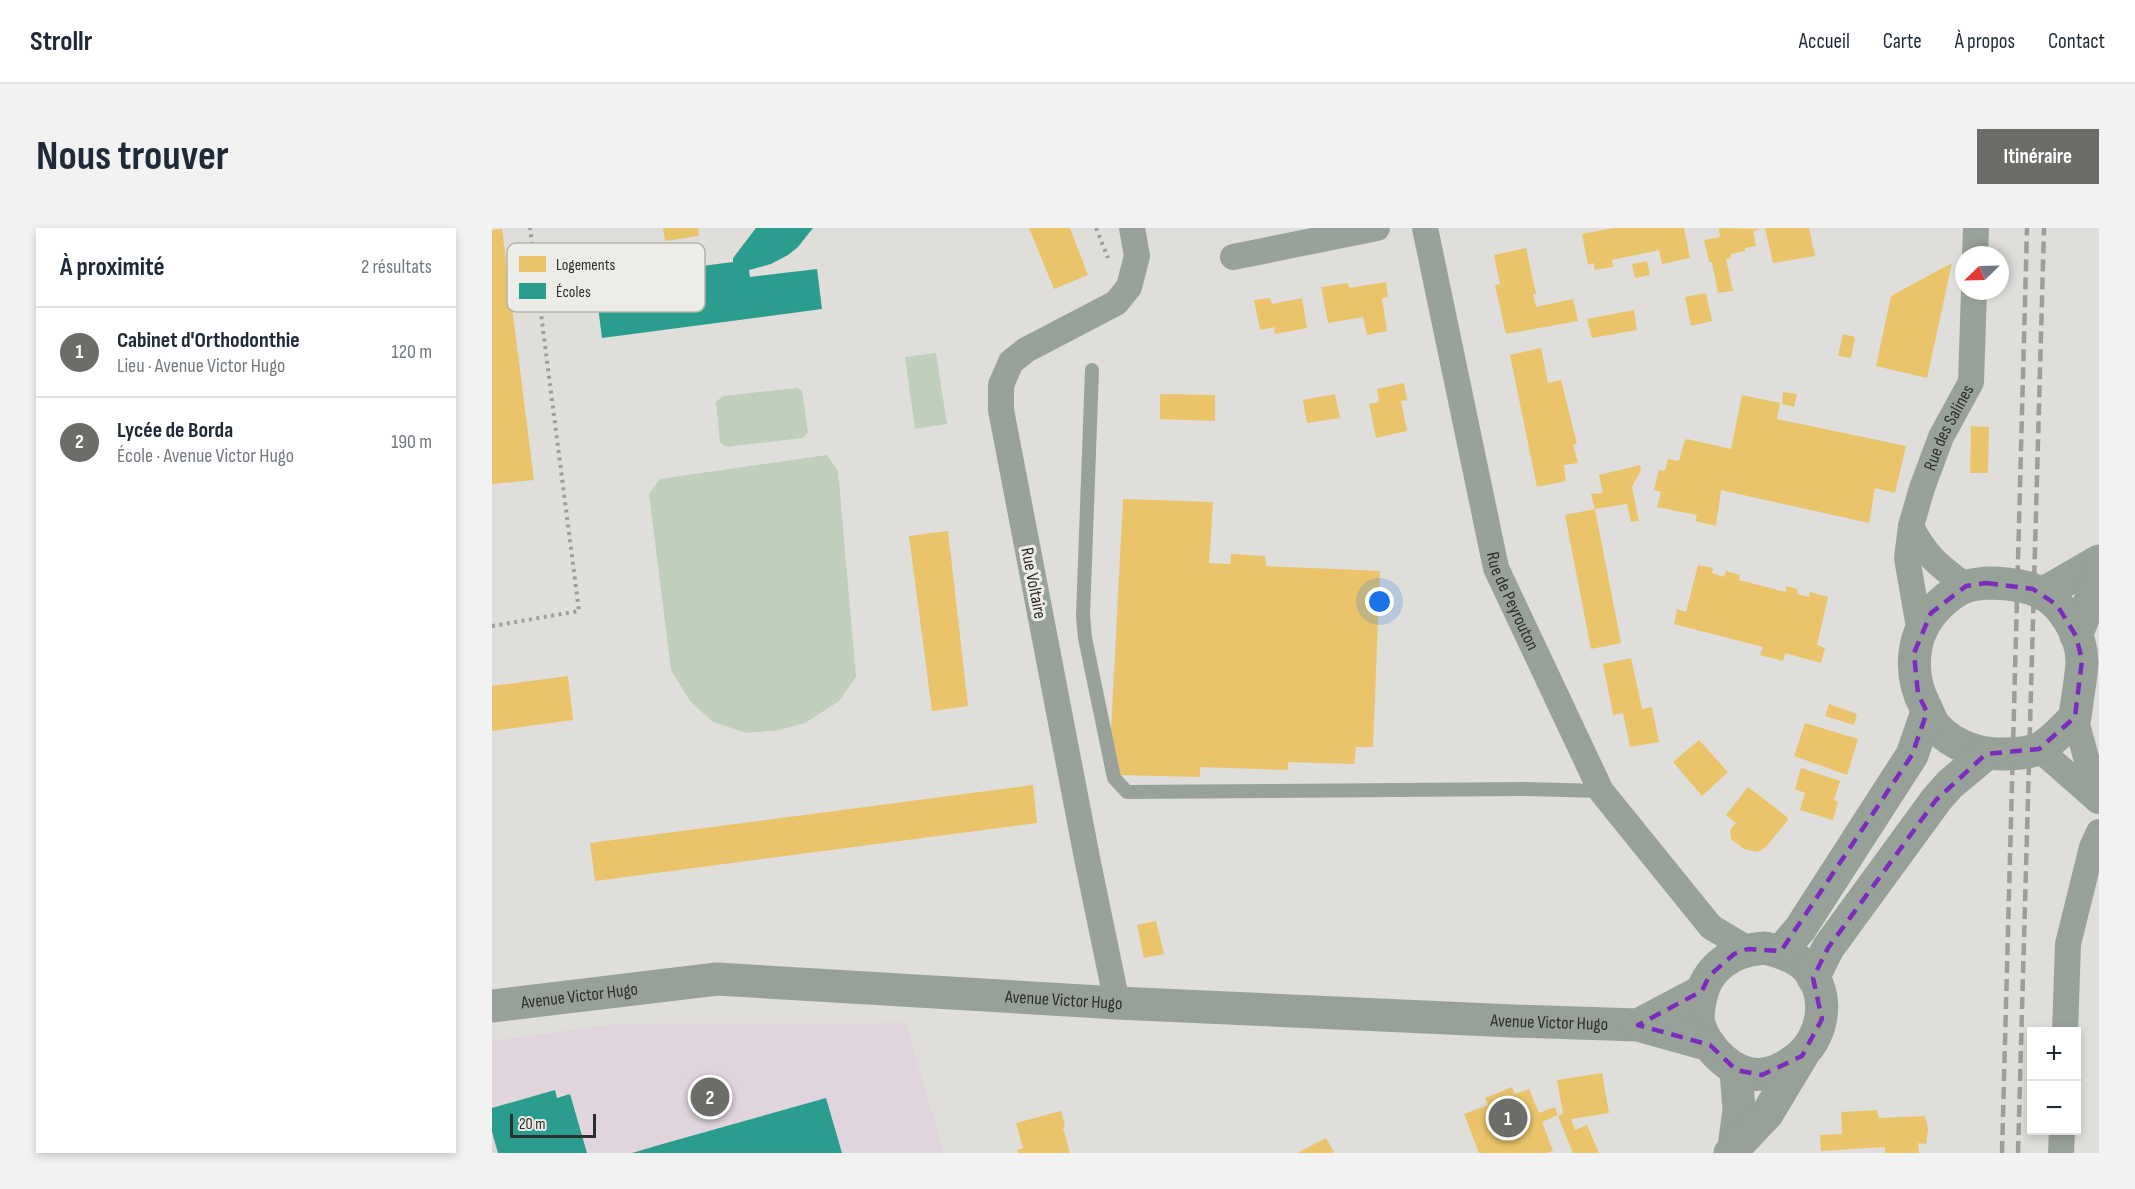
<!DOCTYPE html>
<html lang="fr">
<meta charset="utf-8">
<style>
:root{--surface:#fff;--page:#f2f2f3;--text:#1f2937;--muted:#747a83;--line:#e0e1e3;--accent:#6c6c69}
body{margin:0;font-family:"Sofia Sans Condensed",sans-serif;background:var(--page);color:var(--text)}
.controls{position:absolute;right:18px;bottom:18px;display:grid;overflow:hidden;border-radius:0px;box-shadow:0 3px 9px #0003}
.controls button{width:54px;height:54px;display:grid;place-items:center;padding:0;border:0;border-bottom:2px solid var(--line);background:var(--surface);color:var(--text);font:30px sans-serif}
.compass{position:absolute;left:1463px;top:18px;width:54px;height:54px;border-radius:50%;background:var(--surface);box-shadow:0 3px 9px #0003;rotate:247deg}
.scale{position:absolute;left:18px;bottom:15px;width:86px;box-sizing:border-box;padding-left:6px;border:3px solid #2e2e2c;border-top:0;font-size:16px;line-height:21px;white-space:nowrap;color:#2e2e2c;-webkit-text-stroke:4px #edece7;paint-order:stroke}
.you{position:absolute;left:888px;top:374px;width:21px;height:21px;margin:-15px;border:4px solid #fff;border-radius:50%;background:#1a73e8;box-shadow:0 0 0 9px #1a73e833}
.badge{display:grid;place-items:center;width:39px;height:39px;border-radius:50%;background:var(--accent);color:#fff;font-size:20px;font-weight:700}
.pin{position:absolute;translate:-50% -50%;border:3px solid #fff;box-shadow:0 2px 6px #0006}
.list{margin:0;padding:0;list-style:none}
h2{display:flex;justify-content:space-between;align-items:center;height:78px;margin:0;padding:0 24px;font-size:26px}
h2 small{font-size:20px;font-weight:400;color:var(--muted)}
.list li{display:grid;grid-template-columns:39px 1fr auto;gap:18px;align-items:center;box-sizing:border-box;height:90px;padding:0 24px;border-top:2px solid var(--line)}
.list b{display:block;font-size:22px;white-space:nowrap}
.list p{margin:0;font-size:20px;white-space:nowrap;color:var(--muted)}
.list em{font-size:20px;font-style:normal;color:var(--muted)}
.map{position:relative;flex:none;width:1607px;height:925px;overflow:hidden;border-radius:0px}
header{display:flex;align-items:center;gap:36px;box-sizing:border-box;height:84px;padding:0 30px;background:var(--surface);border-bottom:2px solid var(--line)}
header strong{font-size:28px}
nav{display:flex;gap:33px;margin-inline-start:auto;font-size:21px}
.intro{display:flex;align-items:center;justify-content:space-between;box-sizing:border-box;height:144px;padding:0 36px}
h1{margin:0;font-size:42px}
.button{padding:15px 27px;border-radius:0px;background:var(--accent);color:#fff;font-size:21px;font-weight:700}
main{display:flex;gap:36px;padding:0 36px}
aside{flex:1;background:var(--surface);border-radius:0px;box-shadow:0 3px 9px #0003}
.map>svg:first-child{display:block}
.education{fill:#e1d5dd}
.green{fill:#c0cebc}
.homes{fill:#e9c46a}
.schools{fill:#2a9d8f}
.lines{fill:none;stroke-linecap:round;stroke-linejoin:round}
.path{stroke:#99a09a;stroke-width:4;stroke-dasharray:3 4.5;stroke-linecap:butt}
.lane{stroke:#99a29a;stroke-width:14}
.street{stroke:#99a29a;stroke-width:26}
.secondary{stroke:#98a198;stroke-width:33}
.rail{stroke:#9b9f9a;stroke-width:4.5;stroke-dasharray:12 6;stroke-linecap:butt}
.marked{fill:none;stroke:#7b2cbf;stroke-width:4.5;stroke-dasharray:12 8;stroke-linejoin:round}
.labels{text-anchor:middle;stroke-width:6;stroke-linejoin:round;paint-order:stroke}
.street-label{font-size:18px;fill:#2e2e2c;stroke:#edece7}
.key{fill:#edece7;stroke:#b4b3af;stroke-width:1.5}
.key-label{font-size:16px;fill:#2e2e2c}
</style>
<header>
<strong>Strollr</strong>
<nav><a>Accueil</a><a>Carte</a><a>À propos</a><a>Contact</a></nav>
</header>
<div class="intro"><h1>Nous trouver</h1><a class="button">Itinéraire</a></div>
<main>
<aside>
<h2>À proximité<small>2 résultats</small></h2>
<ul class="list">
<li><span class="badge">1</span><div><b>Cabinet d'Orthodonthie</b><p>Lieu · Avenue Victor Hugo</p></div><em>120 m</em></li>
<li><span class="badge">2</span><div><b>Lycée de Borda</b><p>École · Avenue Victor Hugo</p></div><em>190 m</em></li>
</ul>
</aside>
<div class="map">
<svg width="1607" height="925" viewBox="0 0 1607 925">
<rect width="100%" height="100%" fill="#dfdedb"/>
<path class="education" d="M414 795 452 925H0V813L124 796Z"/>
<path class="green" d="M444 125 455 196 423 201 413 129Z
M305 160 310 163 316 204 311 210 234 219 228 214 224 174 231 168Z
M335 227 346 243 364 449 347 473 313 495 287 502 255 505 221 494 198 473 179 442 157 266 168 251Z"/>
<path class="homes" d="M171 0H206L207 8 173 13Z
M537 0H578L596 47 562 61Z
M1122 0H1192L1198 30 1170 36 1167 22 1163 23 1120 32 1121 39 1102 42V35L1096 37 1090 6Z
M1227 0 1269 1 1261 3 1264 18 1253 20V23L1239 26V30L1234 31 1241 63 1226 65 1220 34H1217L1212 12 1228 9Z
M1273 0H1317L1323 28 1281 35Z
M10 1 42 252 0 256V2Z
M1034 20 1044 66H1041L1044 79 1081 71 1086 93 1014 106 1003 57 1008 56 1002 27Z
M1155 33 1158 47 1143 50 1140 36Z
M1460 35 1435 150 1384 138 1399 68Z
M894 54 896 69 890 70 895 103 875 107 871 89 836 95 829 59 856 55 857 60Z
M1214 65 1220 93 1199 98 1193 69Z
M778 70 780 76 810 70 815 100 783 106 782 99 768 102 762 72Z
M1142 82 1145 102 1100 110 1095 91Z
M1351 106 1363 109 1359 130 1346 128Z
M1049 120 1056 155 1069 152 1085 216 1081 217 1086 235 1072 237 1074 253 1045 259 1018 127Z
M912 155 915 172 909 173 915 203 884 210 877 176 887 174 885 161Z
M1291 164 1305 166 1302 179 1290 176Z
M668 166 723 167V193L668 191Z
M843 166 848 190 815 195 811 172Z
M1250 167 1288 175 1285 191 1414 218 1403 265 1383 260 1377 295 1229 262 1224 298 1203 293 1205 287 1165 279 1169 264 1162 262 1167 242 1173 243 1176 231 1187 233 1192 214 1195 211 1239 221Z
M1479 198 1497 199 1496 245H1478Z
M1148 237 1149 242 1140 259 1147 293 1139 294 1135 276 1103 281 1099 266 1111 265 1107 247Z
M631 271 721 274 717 335 738 336 739 326 773 328 774 338 888 343 881 519H864L862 536 796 534V542L708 539V549L627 547 619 504Z
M1103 281 1129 415 1099 421 1073 287Z
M456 303 476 478 440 483 417 308Z
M1206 337 1221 340 1220 345 1232 349 1234 343 1248 347 1247 352 1294 364V358L1306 361 1305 366 1317 369 1318 364 1336 369 1325 417 1333 420 1329 435 1293 425 1291 433 1268 427 1271 419 1182 396 1185 381 1194 384Z
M1139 430 1150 481 1160 479 1167 514 1138 519 1131 485 1121 487 1111 436Z
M76 448 81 492 0 503V458Z
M1337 476 1365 486 1362 497 1333 488Z
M1313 495 1366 511 1355 547 1302 528Z
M1207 512 1236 544 1210 568 1181 534Z
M1309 540 1348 553 1342 572 1346 574 1341 592 1308 582 1313 565 1303 561Z
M541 557 545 595 103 653 98 615Z
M1256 559 1295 589 1296 592 1274 619 1266 624 1252 621 1239 611 1238 602 1244 595 1234 587Z
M664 693 672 726 652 730 645 697Z
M1110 845 1117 885 1079 891 1083 902 1095 897 1107 925H1081L1066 888 1071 886 1065 852Z
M1020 859 1023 866 1037 861 1047 885 1063 879 1066 887 1050 894 1061 923 1055 925H987L972 886 996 877 993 870Z
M1385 882 1387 890 1433 888 1436 901 1434 916 1426 915 1427 925H1393V919L1329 923 1328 907 1350 906 1349 884Z
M569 883 573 898 571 900 578 925H526L525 922 531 920 524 895Z
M834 910 842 924 841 925H805Z"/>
<path class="schools" d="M264 0H321L306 19 296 27 279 36 257 42 258 49 325 41 330 81 110 110 100 31 154 23 160 61 212 54 210 38 241 34V30Z
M63 862 65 870 78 866 95 925H6L0 904V880Z
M334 870 350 925H140L167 917Z"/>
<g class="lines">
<path class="path" d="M604 0 616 30
M0 398 87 383 38 0"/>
<path class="lane" d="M600 142 591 388 593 410 622 550 635 564 1033 561 1109 563"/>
<g class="street">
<path id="s1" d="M933 0 1004 340 1109 563 1219 699 1256 721"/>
<path d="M1483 27 1484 0"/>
<path d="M741 29 885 0"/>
<path d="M1419 298C1433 328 1449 339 1474 358"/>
<path id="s2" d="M1428 405 1415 330 1419 298 1430 260 1449 209 1479 154 1482 63"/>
<path d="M1583 489 1606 573"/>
<path d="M1547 521 1605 572"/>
<path d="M625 775 596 635 509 182V157L519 134 534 122 624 75 637 59 645 28 640 0"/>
<path d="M1573 804 1576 716 1600 619 1607 604"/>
<path d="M1569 925 1570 902"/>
</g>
<g class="secondary">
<path d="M1494 355C1511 355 1529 356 1545 363 1570 373 1590 407 1590 434 1589 453 1585 471 1583 489 1572 500 1561 513 1548 520 1538 525 1523 526 1512 526 1488 527 1462 518 1445 500 1440 495 1437 487 1434 480 1416 447 1418 406 1446 378 1454 370 1465 361 1476 358 1482 356 1488 356 1494 355Z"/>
<path d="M1550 366 1607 333"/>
<path d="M1584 408 1607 350"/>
<path d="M1273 720C1285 723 1296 726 1307 733 1342 759 1334 813 1300 834 1292 840 1281 845 1271 846 1243 850 1214 821 1207 796 1205 789 1207 779 1208 773 1214 739 1240 722 1273 720Z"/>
<path d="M1289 723 1308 701 1420 527 1435 484"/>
<path d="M1321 750 1336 720 1444 572 1458 556 1494 526"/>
<path id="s3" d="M0 778 225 751 625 775 1021 793 1146 797 1218 817"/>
<path d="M1146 797 1210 763"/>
<path d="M1242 920 1247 882 1244 842"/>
<path d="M1238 925 1275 886 1310 828"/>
</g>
<path class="rail" d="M1510 925 1535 0
M1526 925 1552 0"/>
</g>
<path class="marked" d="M1494 355 1541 361 1565 377 1584 408 1590 432 1583 489 1547 521 1494 526 1444 572 1336 720 1321 750 1330 791 1310 828 1270 847 1244 842 1218 817 1146 797 1210 763 1217 748 1242 726 1256 721 1289 723 1420 527 1435 484 1426 466 1422 425 1439 385 1474 358Z"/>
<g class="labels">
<g class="street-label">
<text dy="6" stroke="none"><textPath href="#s2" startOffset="214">Rue des Salines</textPath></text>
<text transform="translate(542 355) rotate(79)" y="6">Rue Voltaire</text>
<text dy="6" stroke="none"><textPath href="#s1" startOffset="384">Rue de Peyrouton</textPath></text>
<text dy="6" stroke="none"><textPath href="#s3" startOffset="88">Avenue Victor Hugo</textPath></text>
<text dy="6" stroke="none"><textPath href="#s3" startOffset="574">Avenue Victor Hugo</textPath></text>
<text dy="6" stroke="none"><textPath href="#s3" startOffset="1060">Avenue Victor Hugo</textPath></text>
</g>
</g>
<rect x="15" y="15" width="198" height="69" rx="9" class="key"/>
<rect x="27" y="28" width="27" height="16" fill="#e9c46a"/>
<rect x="27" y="55" width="27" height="16" fill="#2a9d8f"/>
<g class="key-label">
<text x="64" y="42">Logements</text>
<text x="64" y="69">Écoles</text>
</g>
</svg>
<div class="controls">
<button>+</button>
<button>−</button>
</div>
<svg class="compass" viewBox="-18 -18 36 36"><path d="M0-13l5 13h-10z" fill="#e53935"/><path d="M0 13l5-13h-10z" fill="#747a83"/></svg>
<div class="scale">20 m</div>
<div class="you"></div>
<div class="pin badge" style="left:1016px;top:890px">1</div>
<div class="pin badge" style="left:218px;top:869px">2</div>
</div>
</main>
